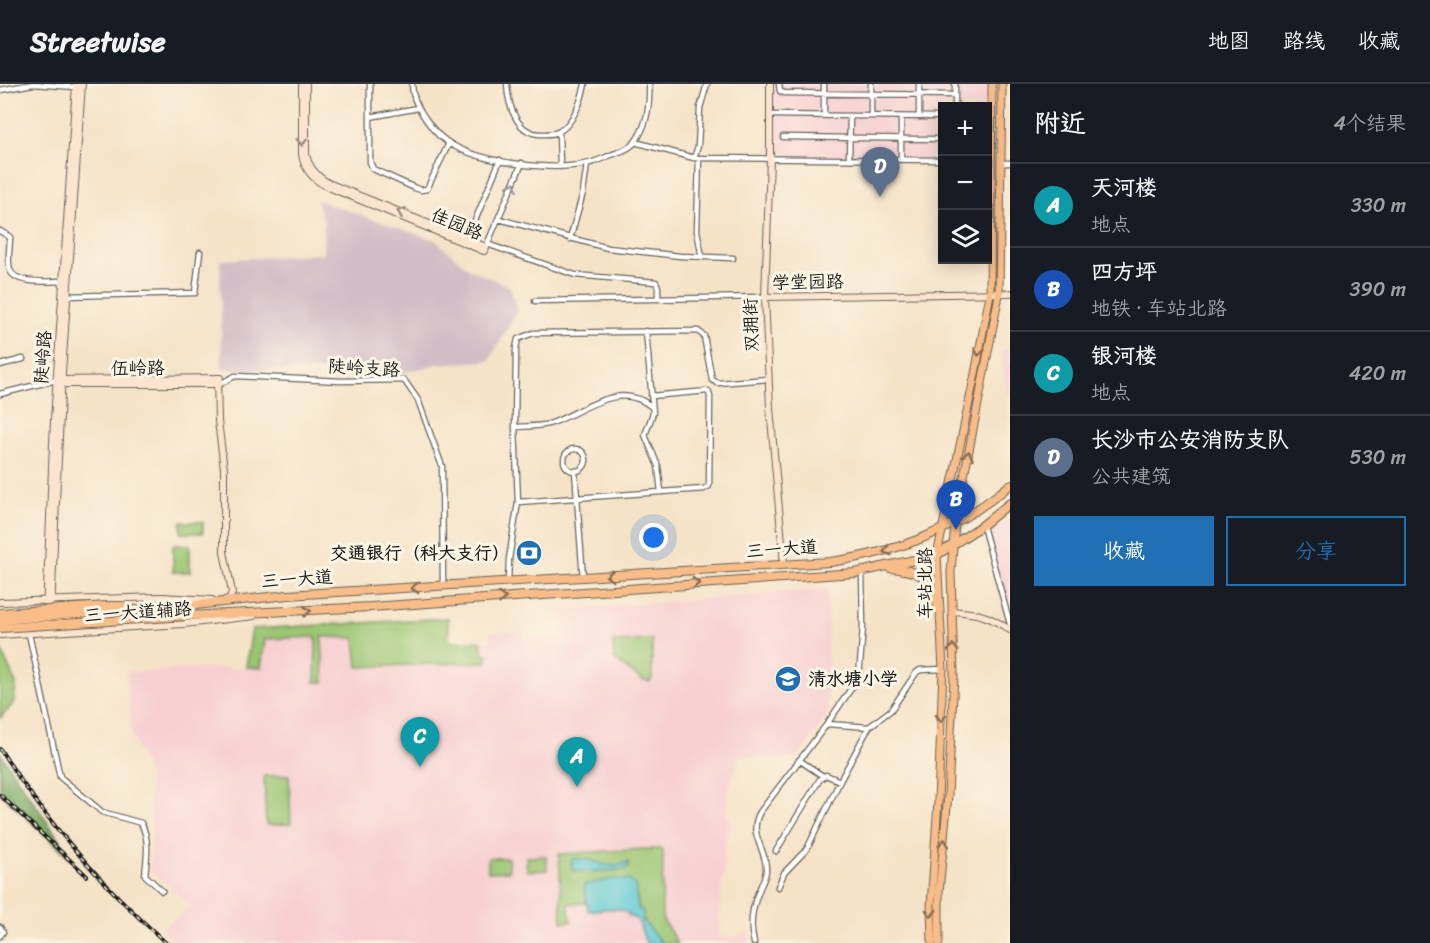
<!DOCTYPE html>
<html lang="zh">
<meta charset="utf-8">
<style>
:root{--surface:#171b24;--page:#20242c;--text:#f1f3f6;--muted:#9ea1a6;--line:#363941;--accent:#1f6fb2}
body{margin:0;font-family:Sriracha,"LXGW WenKai TC",sans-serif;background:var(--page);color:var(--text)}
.controls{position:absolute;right:18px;top:18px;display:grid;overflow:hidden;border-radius:0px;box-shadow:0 3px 15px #0003}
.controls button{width:54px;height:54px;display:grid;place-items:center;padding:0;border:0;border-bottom:2px solid var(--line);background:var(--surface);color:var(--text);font:30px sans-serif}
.you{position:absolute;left:654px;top:454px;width:21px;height:21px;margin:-15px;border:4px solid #fff;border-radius:50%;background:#1a73e8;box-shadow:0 0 0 9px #1a73e833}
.badge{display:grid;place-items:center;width:39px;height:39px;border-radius:50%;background:var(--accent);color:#fff;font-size:20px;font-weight:700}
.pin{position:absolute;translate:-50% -50px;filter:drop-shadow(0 2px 3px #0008)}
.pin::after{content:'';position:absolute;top:32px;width:21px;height:18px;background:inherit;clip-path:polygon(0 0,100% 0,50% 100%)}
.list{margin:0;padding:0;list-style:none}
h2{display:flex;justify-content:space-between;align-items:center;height:78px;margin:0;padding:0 24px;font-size:26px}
h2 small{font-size:20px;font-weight:400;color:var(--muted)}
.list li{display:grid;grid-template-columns:39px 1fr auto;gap:18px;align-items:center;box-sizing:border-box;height:84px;padding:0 24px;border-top:2px solid var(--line)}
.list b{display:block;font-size:22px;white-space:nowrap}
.list p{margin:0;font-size:20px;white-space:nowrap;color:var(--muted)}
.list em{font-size:20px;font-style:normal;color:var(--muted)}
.actions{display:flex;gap:12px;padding:18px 24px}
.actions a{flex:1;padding:14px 0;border:2px solid var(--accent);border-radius:0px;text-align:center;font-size:21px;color:var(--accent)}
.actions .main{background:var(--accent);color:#fff}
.icon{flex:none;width:33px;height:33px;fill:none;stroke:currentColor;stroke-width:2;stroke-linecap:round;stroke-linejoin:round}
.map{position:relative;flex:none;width:1010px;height:859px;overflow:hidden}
header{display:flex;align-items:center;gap:36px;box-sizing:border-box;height:84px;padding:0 30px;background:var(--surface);border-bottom:2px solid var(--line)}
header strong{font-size:28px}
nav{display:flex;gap:33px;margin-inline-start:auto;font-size:21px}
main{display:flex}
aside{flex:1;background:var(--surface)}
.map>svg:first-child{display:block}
.built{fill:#f7cfd1}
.industrial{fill:#d2bdc6}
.green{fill:#9ac571;stroke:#5b7046;stroke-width:1.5}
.forest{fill:#7baa63;stroke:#4c6340;stroke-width:1.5}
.water{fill:#5dcad3;stroke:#3c7378;stroke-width:1.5}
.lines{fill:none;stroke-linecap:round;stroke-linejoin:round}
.street-casing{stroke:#686258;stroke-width:7}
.secondary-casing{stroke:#686258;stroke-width:8}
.primary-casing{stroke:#686258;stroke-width:9}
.highway-casing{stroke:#686258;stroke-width:10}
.street{stroke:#fff;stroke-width:4.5}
.secondary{stroke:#fce5cf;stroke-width:6}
.primary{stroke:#f8bd88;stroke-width:7}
.highway{stroke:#f8bd88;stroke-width:8}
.rail-casing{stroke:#1c1c1c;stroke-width:4}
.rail{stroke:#fcf5e5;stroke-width:1.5;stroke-dasharray:4.5;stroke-linecap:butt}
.highway-bridge-casing{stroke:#686258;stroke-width:10;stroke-linecap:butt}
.highway-bridge{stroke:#f8bd88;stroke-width:8}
.oneway{stroke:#978b7e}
.oneway2{stroke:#999}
.oneway3{stroke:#8a6c52}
.labels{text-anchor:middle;stroke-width:6;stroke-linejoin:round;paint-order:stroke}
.street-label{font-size:18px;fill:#1c1c1c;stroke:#fcf5e5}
.poi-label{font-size:18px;font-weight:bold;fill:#1c1c1c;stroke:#fcf5e5;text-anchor:end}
</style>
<header>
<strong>Streetwise</strong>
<nav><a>地图</a><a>路线</a><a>收藏</a></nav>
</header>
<main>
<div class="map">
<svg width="1010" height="859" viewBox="0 0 1010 859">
<rect width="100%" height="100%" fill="#fcf5e5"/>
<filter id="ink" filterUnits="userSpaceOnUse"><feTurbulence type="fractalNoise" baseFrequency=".0167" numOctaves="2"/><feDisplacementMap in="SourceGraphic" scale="12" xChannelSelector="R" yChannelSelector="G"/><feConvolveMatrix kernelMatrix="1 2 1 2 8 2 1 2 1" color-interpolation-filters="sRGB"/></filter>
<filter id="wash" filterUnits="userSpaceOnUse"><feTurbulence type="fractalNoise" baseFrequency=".008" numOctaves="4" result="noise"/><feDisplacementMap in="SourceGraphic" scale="24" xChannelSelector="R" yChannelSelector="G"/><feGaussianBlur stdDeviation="1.35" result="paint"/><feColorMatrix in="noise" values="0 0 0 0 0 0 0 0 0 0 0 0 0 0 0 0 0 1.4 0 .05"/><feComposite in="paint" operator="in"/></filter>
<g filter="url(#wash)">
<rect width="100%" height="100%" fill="#f5e3c8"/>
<path class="built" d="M770 0H992V76H988V22H942V76L770 75Z
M1001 266H1010V312L1007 309Z
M1010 435V525L985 452Z
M828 505V632L796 675 739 672 728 709 727 730 731 740 726 754 720 826V852L734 854 747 847 752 859H176L161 845 191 822 150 786 152 744 148 689 131 650 126 588 246 583 252 545 448 534 449 558 490 557V548H506L523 547 524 554 562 552 563 526Z"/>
<path class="industrial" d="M316 116 435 156 469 185 510 203 518 225 489 277 437 280 402 289 222 285 220 176 323 170 324 137Z"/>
<path class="green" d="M181 438H203V449H181Z
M173 461H190V488H173Z
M448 534 449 558 481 557 482 570H487V578L358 583 355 554 322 553 324 598H315L316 553 265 555 261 584 246 583 252 545Z
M652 556V594L650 598 642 596 614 575 613 558Z
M0 563 16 600 14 619 0 634Z
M289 691 291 740 266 741 264 692Z
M643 765H660L663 767 662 834 677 859H662C642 840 638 828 635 801L612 795 585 801 586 819 568 820 571 838H562L559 770Z
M546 772 547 786 527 787 526 773Z
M488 774H508L509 787 488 788Z"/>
<path class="forest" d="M0 669 59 755 69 773 0 709Z"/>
<path class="water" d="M572 775H587L605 781 617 782 628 778V784C620 787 577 789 572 786Z
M612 795 629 796 635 801 638 825 643 827V837L662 859H646L638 836C631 834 630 832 625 828 617 822 598 826 588 827L584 801Z"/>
</g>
<g filter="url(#ink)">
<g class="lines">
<defs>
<path id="street" d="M370 0V78L373 85 415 104 421 106 427 105 449 59
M412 0C412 13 417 23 425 34 432 45 442 56 454 62 486 79 550 87 585 80 594 79 603 74 611 71 619 68 630 65 635 58 647 42 650 19 649 0
M507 0C508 22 517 52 544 50 549 50 554 50 558 48 573 41 582 15 585 0
M779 0 780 7 784 9 955 11
M919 0V33
M0 6 33 0 76 3
M955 22V0
M770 31 942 33
M824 31V0
M871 32V0
M370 33 418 24
M559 48 560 83
M783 53 942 55
M635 58 694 74 942 76
M694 74 698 62 700 24 707 0
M699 74 697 147 702 173
M849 75 850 32
M901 76V33
M1001 79H1010
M499 135 608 164 680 172 733 174
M0 147 10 153C10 163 7 177 10 186 15 201 50 197 63 197
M570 155 583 109 587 80
M467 156 500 76
M487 160 575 191 656 198 658 203V215
M486 163 522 79
M64 212 195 209 200 168
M535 217 765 213
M646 247 653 329 645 351 658 382 661 408
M0 281 23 275
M220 300 235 292 341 297 404 296 418 316 442 382 443 502
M0 310 56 296
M515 343C527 342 541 343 552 339 584 327 619 296 652 323
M564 376a11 11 0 1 1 22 0a11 11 0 1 1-22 0Z
M575 387 583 494
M518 418 704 405 709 402 710 312 708 307 651 312
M983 442 1010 540
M508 497 509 475 518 418 515 343 516 264 518 255 533 249 698 247 704 252 712 296 718 299 769 295
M29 550 60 693 102 728 141 739C150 756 147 772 145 791L162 807
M827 640 869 643
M799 676 823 692
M776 767 820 695 826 691 840 697 869 643 891 626 916 589 920 586 943 585
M778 803 784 789 807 765 840 697
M0 843 3 848 0 852
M754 859C749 840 752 822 760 804 762 799 766 792 766 786 767 764 747 751 760 728L827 640 859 593 863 543 862 488"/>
<path id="secondary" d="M302 0V70C304 85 313 95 326 102L484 167 486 163 328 99C316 92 309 84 306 71V0
M770 0V75L765 213 770 324 784 481
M765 213 1010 209
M217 294 218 337 224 385V468L232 508 230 514 225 516
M59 296 220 294
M60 300H220
M0 518 162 513 212 516
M952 527C978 529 988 531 1010 546
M46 529 54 336 76 0
M50 548 62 288 82 0
M0 551 184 540 254 532"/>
<path id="primary" d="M932 859 931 822 938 717 943 585 937 471 975 290 990 210 992 0
M939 859V808L948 711 954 591 951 488 955 439 999 211 1002 0"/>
<path id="highway" d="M890 484C921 487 932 493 938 524
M185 522 288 511 830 478C899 468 956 446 1010 401
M186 532 371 523 855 489 937 471 983 441 1010 419"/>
</defs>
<use href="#street" class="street-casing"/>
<use href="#secondary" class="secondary-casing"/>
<use href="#primary" class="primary-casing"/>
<use href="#highway" class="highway-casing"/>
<use href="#street" class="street"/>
<use href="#secondary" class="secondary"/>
<use href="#primary" class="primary"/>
<use href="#highway" class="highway"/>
<defs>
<path id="rail" d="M0 665C46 738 102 801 166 859
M0 711 87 792"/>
</defs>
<use href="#rail" class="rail-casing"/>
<use href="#rail" class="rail"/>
<defs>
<path id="highway-bridge" d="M0 529 107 522H123
M0 536 185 522
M0 544 186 532"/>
</defs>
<use href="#highway-bridge" class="highway-bridge-casing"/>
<use href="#highway-bridge" class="highway-bridge"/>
</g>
<defs><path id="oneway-chevron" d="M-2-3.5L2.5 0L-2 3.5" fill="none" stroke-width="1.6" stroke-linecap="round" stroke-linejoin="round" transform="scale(1.5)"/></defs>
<g class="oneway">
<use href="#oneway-chevron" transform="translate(302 58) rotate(90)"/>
<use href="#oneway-chevron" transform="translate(401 128) rotate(-158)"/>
</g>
<use class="oneway2" href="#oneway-chevron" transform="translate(513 102) rotate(-67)"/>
<g class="oneway3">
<use href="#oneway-chevron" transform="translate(979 268) rotate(100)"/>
<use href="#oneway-chevron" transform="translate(968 371) rotate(-79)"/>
<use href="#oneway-chevron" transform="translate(887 467) rotate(164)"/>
<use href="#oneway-chevron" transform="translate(610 492) rotate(177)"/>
<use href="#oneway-chevron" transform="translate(696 499) rotate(-4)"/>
<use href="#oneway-chevron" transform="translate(415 504) rotate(177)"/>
<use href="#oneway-chevron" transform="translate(502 514) rotate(-4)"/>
<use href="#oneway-chevron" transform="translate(307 527) rotate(-3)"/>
<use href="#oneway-chevron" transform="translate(953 564) rotate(-92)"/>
<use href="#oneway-chevron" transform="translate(941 634) rotate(92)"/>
<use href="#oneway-chevron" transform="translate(944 759) rotate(-85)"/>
<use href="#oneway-chevron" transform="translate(931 829) rotate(90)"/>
</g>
</g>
<defs>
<symbol id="bank-disc" viewBox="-11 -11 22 22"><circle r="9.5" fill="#1f6fb2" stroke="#fcf5e5"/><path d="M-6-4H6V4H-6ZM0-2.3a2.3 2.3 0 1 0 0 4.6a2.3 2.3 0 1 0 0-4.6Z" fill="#fff"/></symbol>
<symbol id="school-disc" viewBox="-11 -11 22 22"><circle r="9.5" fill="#1f6fb2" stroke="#fcf5e5"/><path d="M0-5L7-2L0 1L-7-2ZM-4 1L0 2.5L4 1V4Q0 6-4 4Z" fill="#fff"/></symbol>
</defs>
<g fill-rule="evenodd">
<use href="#bank-disc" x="514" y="454" width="30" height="30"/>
<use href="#school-disc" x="773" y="580" width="30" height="30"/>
</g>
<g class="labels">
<g class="street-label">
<text transform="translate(457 140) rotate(23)" y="6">佳园路</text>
<text transform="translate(808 198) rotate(-1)" y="6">学堂园路</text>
<text transform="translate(751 241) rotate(-92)" y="6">双拥街</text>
<text transform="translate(43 273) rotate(-86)" y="6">陡岭路</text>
<text x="138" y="290">伍岭路</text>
<text transform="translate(364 284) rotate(3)" y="6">陡岭支路</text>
<text transform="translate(782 465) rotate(-4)" y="6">三一大道</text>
<text transform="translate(297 495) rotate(-4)" y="6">三一大道</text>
<text transform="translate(925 499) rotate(-90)" y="6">车站北路</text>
<text transform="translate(138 528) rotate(-4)" y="6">三一大道辅路</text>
</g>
<g class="poi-label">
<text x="510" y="475">交通银行（科大支行）</text>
<text x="808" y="601" text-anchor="start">清水塘小学</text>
</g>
</g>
</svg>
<div class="controls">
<button>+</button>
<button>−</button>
<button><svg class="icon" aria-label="layers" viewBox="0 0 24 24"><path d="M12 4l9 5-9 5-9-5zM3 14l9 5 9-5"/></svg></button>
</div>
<div class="you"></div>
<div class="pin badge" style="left:577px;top:703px;background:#0f9aa8">A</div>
<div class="pin badge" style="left:956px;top:446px;background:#1a4fb4">B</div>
<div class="pin badge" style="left:420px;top:683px;background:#0f9aa8">C</div>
<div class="pin badge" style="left:880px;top:113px;background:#5c6f8a">D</div>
</div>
<aside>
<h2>附近<small>4个结果</small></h2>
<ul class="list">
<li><span class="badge" style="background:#0f9aa8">A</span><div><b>天河楼</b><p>地点</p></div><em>330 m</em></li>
<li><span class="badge" style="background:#1a4fb4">B</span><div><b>四方坪</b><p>地铁 · 车站北路</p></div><em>390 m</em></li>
<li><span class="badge" style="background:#0f9aa8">C</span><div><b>银河楼</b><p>地点</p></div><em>420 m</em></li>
<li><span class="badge" style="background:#5c6f8a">D</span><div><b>长沙市公安消防支队</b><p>公共建筑</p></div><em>530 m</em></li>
</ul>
<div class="actions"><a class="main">收藏</a><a>分享</a></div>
</aside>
</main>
